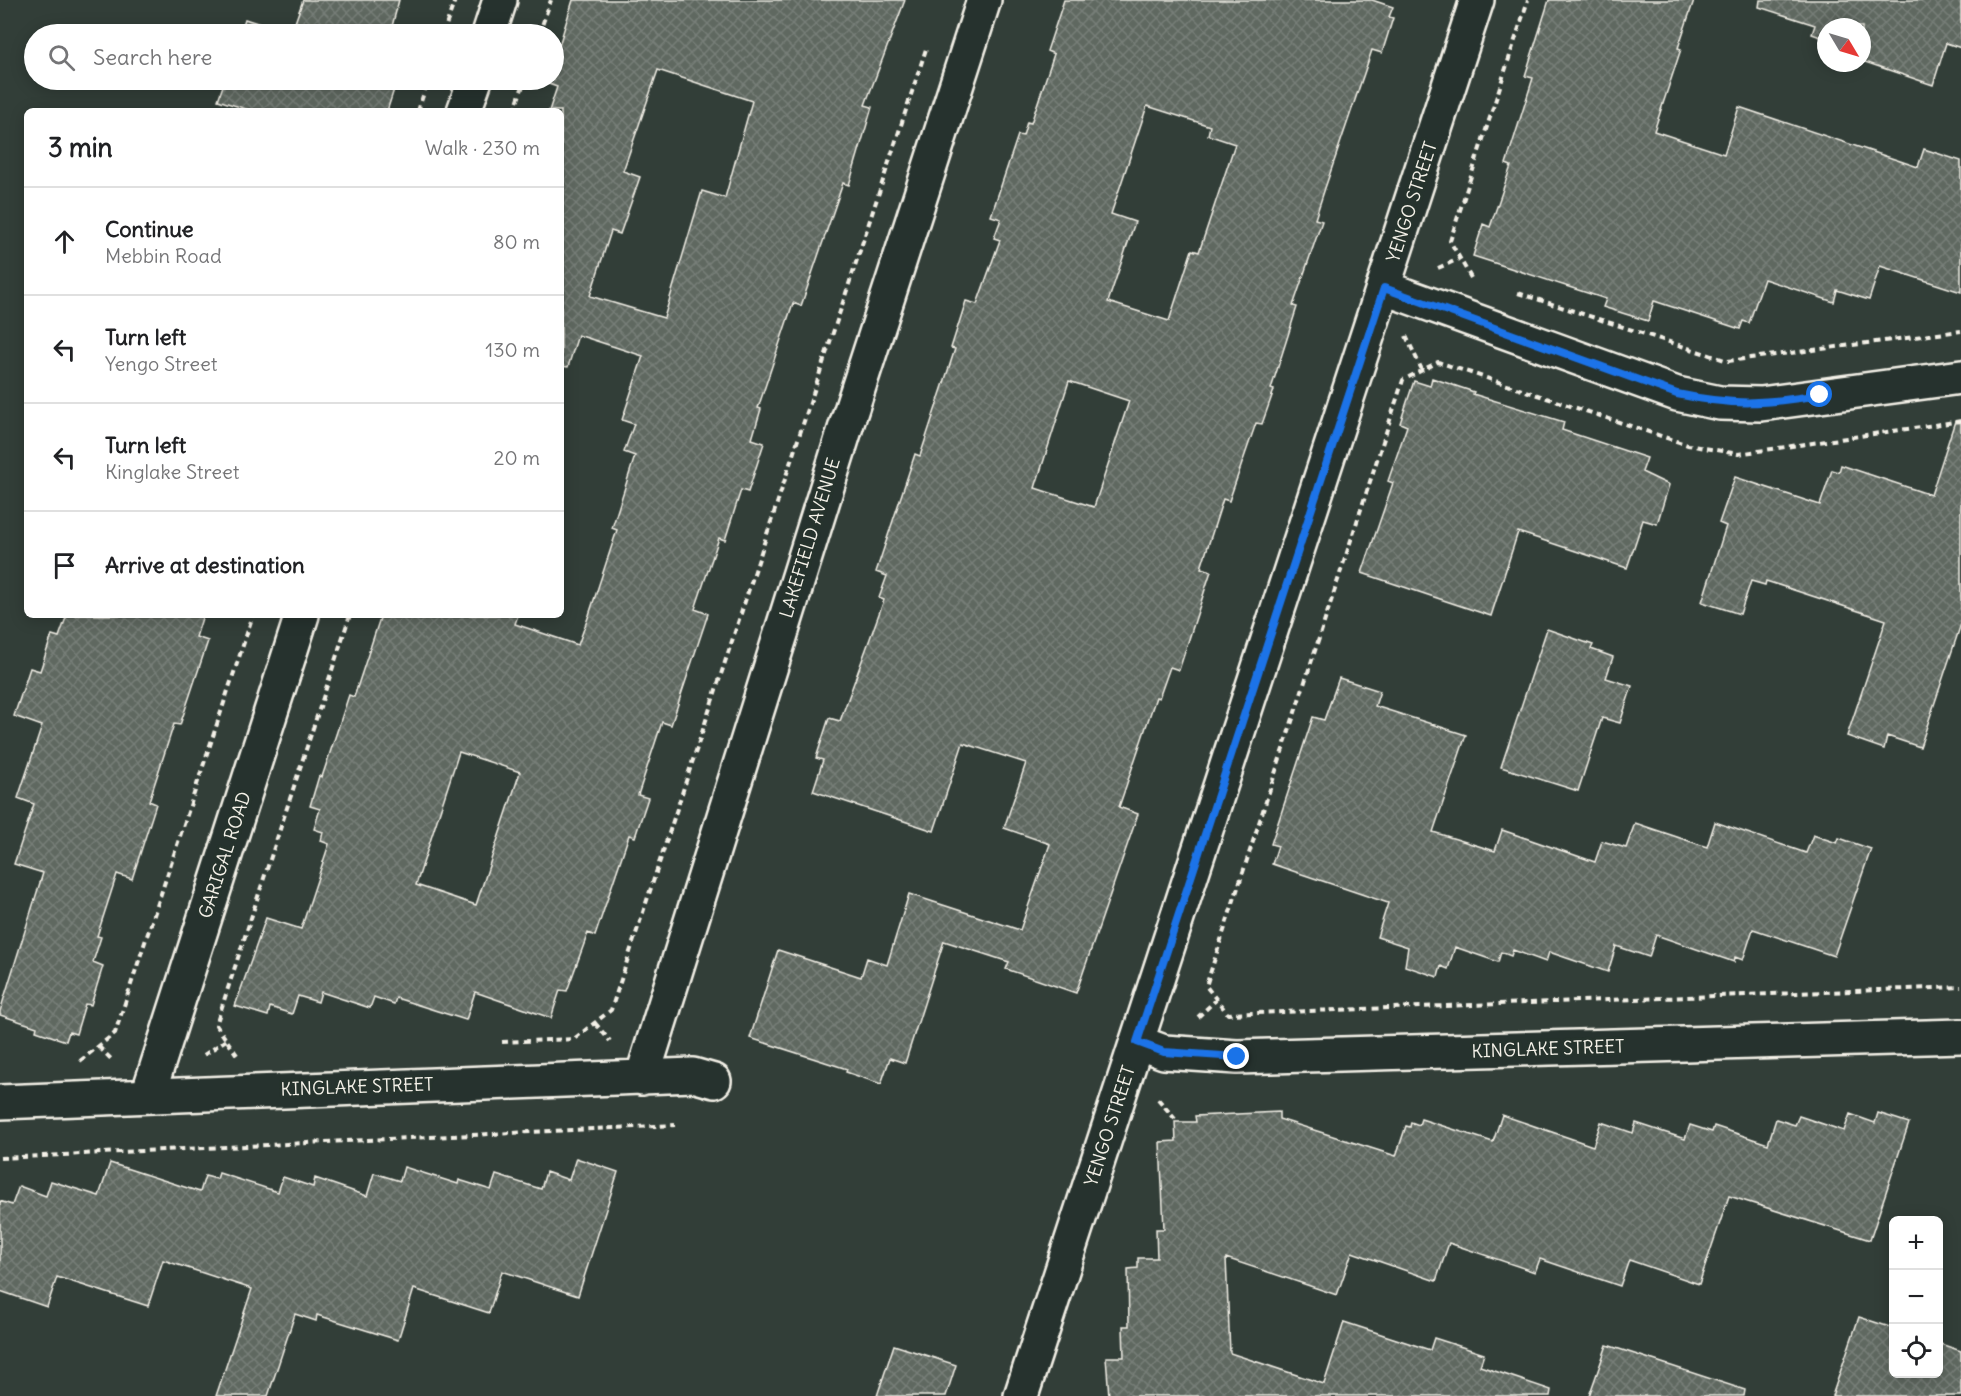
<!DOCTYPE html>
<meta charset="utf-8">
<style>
:root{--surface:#fff;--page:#f2f2f2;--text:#202124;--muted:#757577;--line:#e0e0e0}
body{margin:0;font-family:Delius,sans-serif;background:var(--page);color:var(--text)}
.controls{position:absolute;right:18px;bottom:18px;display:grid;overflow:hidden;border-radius:9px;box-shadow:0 3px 15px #0003}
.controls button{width:54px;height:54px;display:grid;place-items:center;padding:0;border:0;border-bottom:2px solid var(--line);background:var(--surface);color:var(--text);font:30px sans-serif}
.compass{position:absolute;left:1817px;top:18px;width:54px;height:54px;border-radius:50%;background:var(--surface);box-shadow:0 3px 15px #0003;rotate:128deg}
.stop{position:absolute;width:18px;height:18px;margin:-14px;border:4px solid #1a73e8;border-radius:50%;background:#fff}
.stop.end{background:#1a73e8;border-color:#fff;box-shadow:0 2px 6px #0008}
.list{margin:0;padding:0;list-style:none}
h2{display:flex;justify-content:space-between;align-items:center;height:78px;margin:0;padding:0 24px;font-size:26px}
h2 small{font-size:20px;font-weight:400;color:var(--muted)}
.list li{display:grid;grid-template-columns:39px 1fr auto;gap:18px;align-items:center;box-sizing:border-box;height:108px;padding:0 24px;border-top:2px solid var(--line)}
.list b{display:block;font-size:22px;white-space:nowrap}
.list p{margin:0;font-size:20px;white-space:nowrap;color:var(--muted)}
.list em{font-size:20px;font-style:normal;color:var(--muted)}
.icon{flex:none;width:33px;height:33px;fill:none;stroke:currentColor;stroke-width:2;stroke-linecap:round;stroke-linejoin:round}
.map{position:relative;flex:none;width:1961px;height:1396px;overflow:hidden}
.search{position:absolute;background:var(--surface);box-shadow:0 3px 15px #0003;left:24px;top:24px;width:540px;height:66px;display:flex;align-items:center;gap:15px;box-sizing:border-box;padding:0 21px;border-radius:33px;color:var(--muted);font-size:22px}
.panel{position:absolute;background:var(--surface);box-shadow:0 3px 15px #0003;left:24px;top:108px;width:540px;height:510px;border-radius:9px}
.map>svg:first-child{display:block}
.building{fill:url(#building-cross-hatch);stroke:#f4f1e8;stroke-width:1.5;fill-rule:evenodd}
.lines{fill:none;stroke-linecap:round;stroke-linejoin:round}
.minor-casing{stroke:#f4f1e8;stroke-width:38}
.path{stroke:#f4f1e8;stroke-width:4;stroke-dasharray:6 4.5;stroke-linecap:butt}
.minor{stroke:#26332d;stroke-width:33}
.route{stroke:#1a73e8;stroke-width:8}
.labels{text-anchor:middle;stroke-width:6;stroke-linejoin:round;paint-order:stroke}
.street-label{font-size:18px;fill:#f4f1e8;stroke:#26332d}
</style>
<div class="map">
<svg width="1961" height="1396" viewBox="0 0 1961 1396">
<defs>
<pattern id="building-cross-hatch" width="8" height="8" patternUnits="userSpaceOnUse" patternTransform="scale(1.5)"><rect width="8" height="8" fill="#5f6861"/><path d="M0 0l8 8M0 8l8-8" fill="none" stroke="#777e78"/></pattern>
</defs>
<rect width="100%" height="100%" fill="#323e38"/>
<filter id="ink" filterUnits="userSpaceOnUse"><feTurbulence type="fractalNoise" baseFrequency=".0167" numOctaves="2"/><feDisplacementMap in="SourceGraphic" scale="12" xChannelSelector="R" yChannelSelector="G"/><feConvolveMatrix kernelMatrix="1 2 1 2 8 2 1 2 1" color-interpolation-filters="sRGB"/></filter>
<g filter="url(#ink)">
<path class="building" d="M303 0H399L390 34H240L245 19 291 34Z
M573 0H905L865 105 872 107 849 185 843 183 801 306 793 303 758 408 761 409 752 439 764 443 748 492 741 490 725 540 719 538 695 609 708 614 671 725 662 722 638 795 648 798 635 837 629 835 595 936 588 933 567 991 560 990 551 1018 475 992 466 1020 396 998 394 1004 374 997 370 1008 321 992 318 1002 298 996 292 1014 270 1007 268 1016 235 1006 266 918 301 929 329 844 321 841 323 832 314 829 320 809 310 806 319 776 322 777 349 695 354 697 381 615H518L515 624 578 645 589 615 617 530 612 528 635 456 624 452 634 424 622 420 643 356 578 335 568 367 561 366V111H549L557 87 546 83 548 80H554V62ZM658 70 752 101 725 198 702 191 664 318 590 296 611 231 620 234 640 177 623 171ZM459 752 520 772 476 905 416 885Z
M1064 0H1372L1393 7 1389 17 1393 18 1382 53 1372 50 1325 188 1315 219 1322 221 1293 306 1297 307 1271 389 1274 390 1262 424 1256 423 1229 501 1223 499 1201 568 1211 571 1179 670 1170 667 1159 698 1156 697 1119 807 1138 814 1076 993 1006 969 1009 962 944 941 905 1063 890 1058 881 1084 846 1072 847 1069 750 1038 778 950 861 977 867 958 887 965 909 894 1020 930 1050 844 1004 828 1026 763 963 743 934 831 813 791 823 760 816 758 829 718 840 721 884 600 879 598 887 576 876 572 915 454 920 456 955 349 951 348 966 301 977 304 1000 240 994 238 1001 219 991 216 1018 135 1023 136 1027 122 1031 123 1054 54 1047 51ZM1147 106 1210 126 1208 135 1235 144 1199 252 1192 250 1169 321 1108 302 1135 222 1111 214ZM1069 381 1129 401 1094 507 1035 488Z
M1549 0H1694L1678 48 1681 49 1654 131 1724 154 1739 107 1918 167 1924 149 1961 161V292L1880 266 1869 300 1837 290 1834 302 1764 279 1749 323 1743 321 1740 329 1654 301 1648 321 1603 307 1606 299 1473 256 1483 224 1490 227 1511 166 1506 164 1533 78 1525 76Z
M1760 0H1961V48L1946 43 1933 85 1862 61V27H1826V39L1812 34 1815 25 1759 7Z
M225 80H397L387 111H252L218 100Z
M1432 378 1474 392 1473 394 1564 422 1562 430 1647 458 1642 472 1669 485 1657 524 1643 520 1627 568 1518 532 1491 616 1362 573 1393 483 1388 481 1407 426 1400 423 1414 381 1430 386Z
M1955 421 1961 422V624L1920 747 1887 736 1884 749 1847 736 1886 620 1766 581 1765 585 1751 581 1740 614 1702 602 1726 526 1719 523 1735 477 1820 505 1832 470 1839 472 1841 465 1931 495Z
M67 615H203L196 637 208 641 180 725 174 724 149 801 156 804 132 879 117 874 97 936 101 937 93 962 103 966 91 1005 85 1004 76 1034 69 1032 66 1041 36 1031 37 1027 0 1015V1011L43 873 14 864 34 804 18 798 42 726 14 716 30 668 40 671 52 635 59 637Z
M1547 629 1593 645 1591 649 1613 657 1606 678 1632 686 1620 723 1602 718 1578 791 1501 767Z
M1339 678 1380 691 1375 706 1466 735 1433 832 1495 851 1502 830 1595 862 1602 841 1626 848 1635 823 1707 847 1715 822 1806 853 1813 835 1837 843 1839 838 1871 849 1834 956 1753 929 1743 960 1735 957 1734 962 1656 935 1649 957 1616 946 1608 972 1549 952 1546 962 1513 950 1511 956 1501 952 1498 962 1455 947 1448 969 1441 966 1438 977 1405 966 1408 947 1377 937 1388 903 1272 864 1278 846 1271 844 1313 717 1324 720Z
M1279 1112V1119L1396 1156 1406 1126 1410 1127 1411 1122 1419 1125 1421 1119 1493 1142 1502 1115 1593 1146 1601 1122 1633 1133 1636 1123 1685 1139 1690 1125 1712 1132 1714 1126 1768 1144 1776 1119 1795 1125 1799 1116 1844 1131 1850 1114 1875 1123 1878 1113 1909 1123 1870 1240 1729 1196 1699 1284 1629 1260 1620 1286 1540 1259 1535 1272 1449 1243 1436 1281 1352 1252 1337 1295 1226 1258 1230 1353 1324 1384 1344 1322 1430 1350 1434 1338 1484 1354 1480 1366 1551 1390 1550 1396H1109L1106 1357H1124L1123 1326H1129L1128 1269 1138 1268V1258H1157L1156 1229H1164L1160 1142 1176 1141 1175 1122H1196L1195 1116Z
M576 1158 618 1172 578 1296 502 1271 489 1313 414 1289 398 1340 317 1315 316 1321 295 1314 268 1396H216L252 1289 163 1260 148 1306 57 1277 47 1307 0 1291V1201L12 1205 19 1186 46 1196 51 1181 99 1196 110 1163 200 1192 205 1176 217 1179 219 1173 278 1192 283 1177 313 1187 315 1178 367 1196 374 1173 400 1181 404 1167 458 1184 459 1180 491 1190 496 1175 541 1189 546 1172 569 1180Z
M1859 1317 1893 1328V1374H1938V1343L1961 1351V1396H1832Z
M894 1345 956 1365 946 1396H877Z
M1607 1345 1745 1390 1744 1396H1589Z"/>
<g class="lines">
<defs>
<path id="minor" d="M489 34 500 0
M464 111 475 80
M1385 288 1677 394 1720 403 1761 404 1961 377
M1137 1042 1164 1052 1237 1057 1961 1036
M642 1078 847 423 984 0
M148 1095 302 615
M0 1102 693 1075 714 1081
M1021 1396 1477 0"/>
</defs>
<use href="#minor" class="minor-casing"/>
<path class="path" d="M443 34 455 0
M539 34 551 0
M418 111 428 80
M514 111 525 80
M1438 268 1459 259
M1471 278 1450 241 1528 0
M1518 293 1728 361 1961 331
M1406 336 1422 370
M1961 421 1738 454 1688 445 1438 362 1403 380 1206 986 1228 1014 1961 987
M1198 1017 1216 1000
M595 1023 610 1041
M502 1042 574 1039 611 1010 927 46
M99 1047 112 1060
M204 1055 226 1040
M237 1055 216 1025 350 615
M80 1061 115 1033 253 615
M1158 1099 1175 1119
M0 1158 675 1125"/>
<use href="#minor" class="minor"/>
</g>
</g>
<g class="lines" filter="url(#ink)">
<path class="route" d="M1237 1057 1164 1052 1137 1042 1384 288 1677 394C1734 406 1763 404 1820 395"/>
</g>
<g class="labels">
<g class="street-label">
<text transform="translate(1412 202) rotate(-72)" y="6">YENGO STREET</text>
<text transform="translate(810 538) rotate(-73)" y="6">LAKEFIELD AVENUE</text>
<text transform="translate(225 855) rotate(-72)" y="6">GARIGAL ROAD</text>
<text transform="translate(1548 1049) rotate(-2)" y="6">KINGLAKE STREET</text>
<text transform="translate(357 1087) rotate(-2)" y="6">KINGLAKE STREET</text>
<text transform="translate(1110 1126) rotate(-72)" y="6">YENGO STREET</text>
</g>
</g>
</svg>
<div class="controls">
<button>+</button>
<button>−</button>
<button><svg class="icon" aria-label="locate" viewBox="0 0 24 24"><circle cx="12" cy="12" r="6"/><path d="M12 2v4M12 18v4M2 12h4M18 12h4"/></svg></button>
</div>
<svg class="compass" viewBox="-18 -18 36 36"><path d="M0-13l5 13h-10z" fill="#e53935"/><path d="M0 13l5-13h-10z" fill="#757577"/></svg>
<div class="stop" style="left:1820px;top:395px"></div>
<div class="stop end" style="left:1237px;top:1057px"></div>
<div class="search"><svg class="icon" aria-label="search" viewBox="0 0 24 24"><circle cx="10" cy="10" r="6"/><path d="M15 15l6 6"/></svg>Search here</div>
<section class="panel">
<h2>3 min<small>Walk · 230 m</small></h2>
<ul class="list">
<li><svg class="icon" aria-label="ahead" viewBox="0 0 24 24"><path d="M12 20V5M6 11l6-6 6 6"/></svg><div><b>Continue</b><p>Mebbin Road</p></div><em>80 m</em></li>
<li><svg class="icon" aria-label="left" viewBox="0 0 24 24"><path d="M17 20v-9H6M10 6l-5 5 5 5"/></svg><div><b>Turn left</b><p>Yengo Street</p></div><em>130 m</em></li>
<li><svg class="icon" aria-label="left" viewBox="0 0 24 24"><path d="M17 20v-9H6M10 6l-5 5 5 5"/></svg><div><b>Turn left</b><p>Kinglake Street</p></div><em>20 m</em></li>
<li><svg class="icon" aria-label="arrive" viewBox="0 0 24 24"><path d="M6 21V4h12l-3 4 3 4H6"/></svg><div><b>Arrive at destination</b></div></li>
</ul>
</section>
</div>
